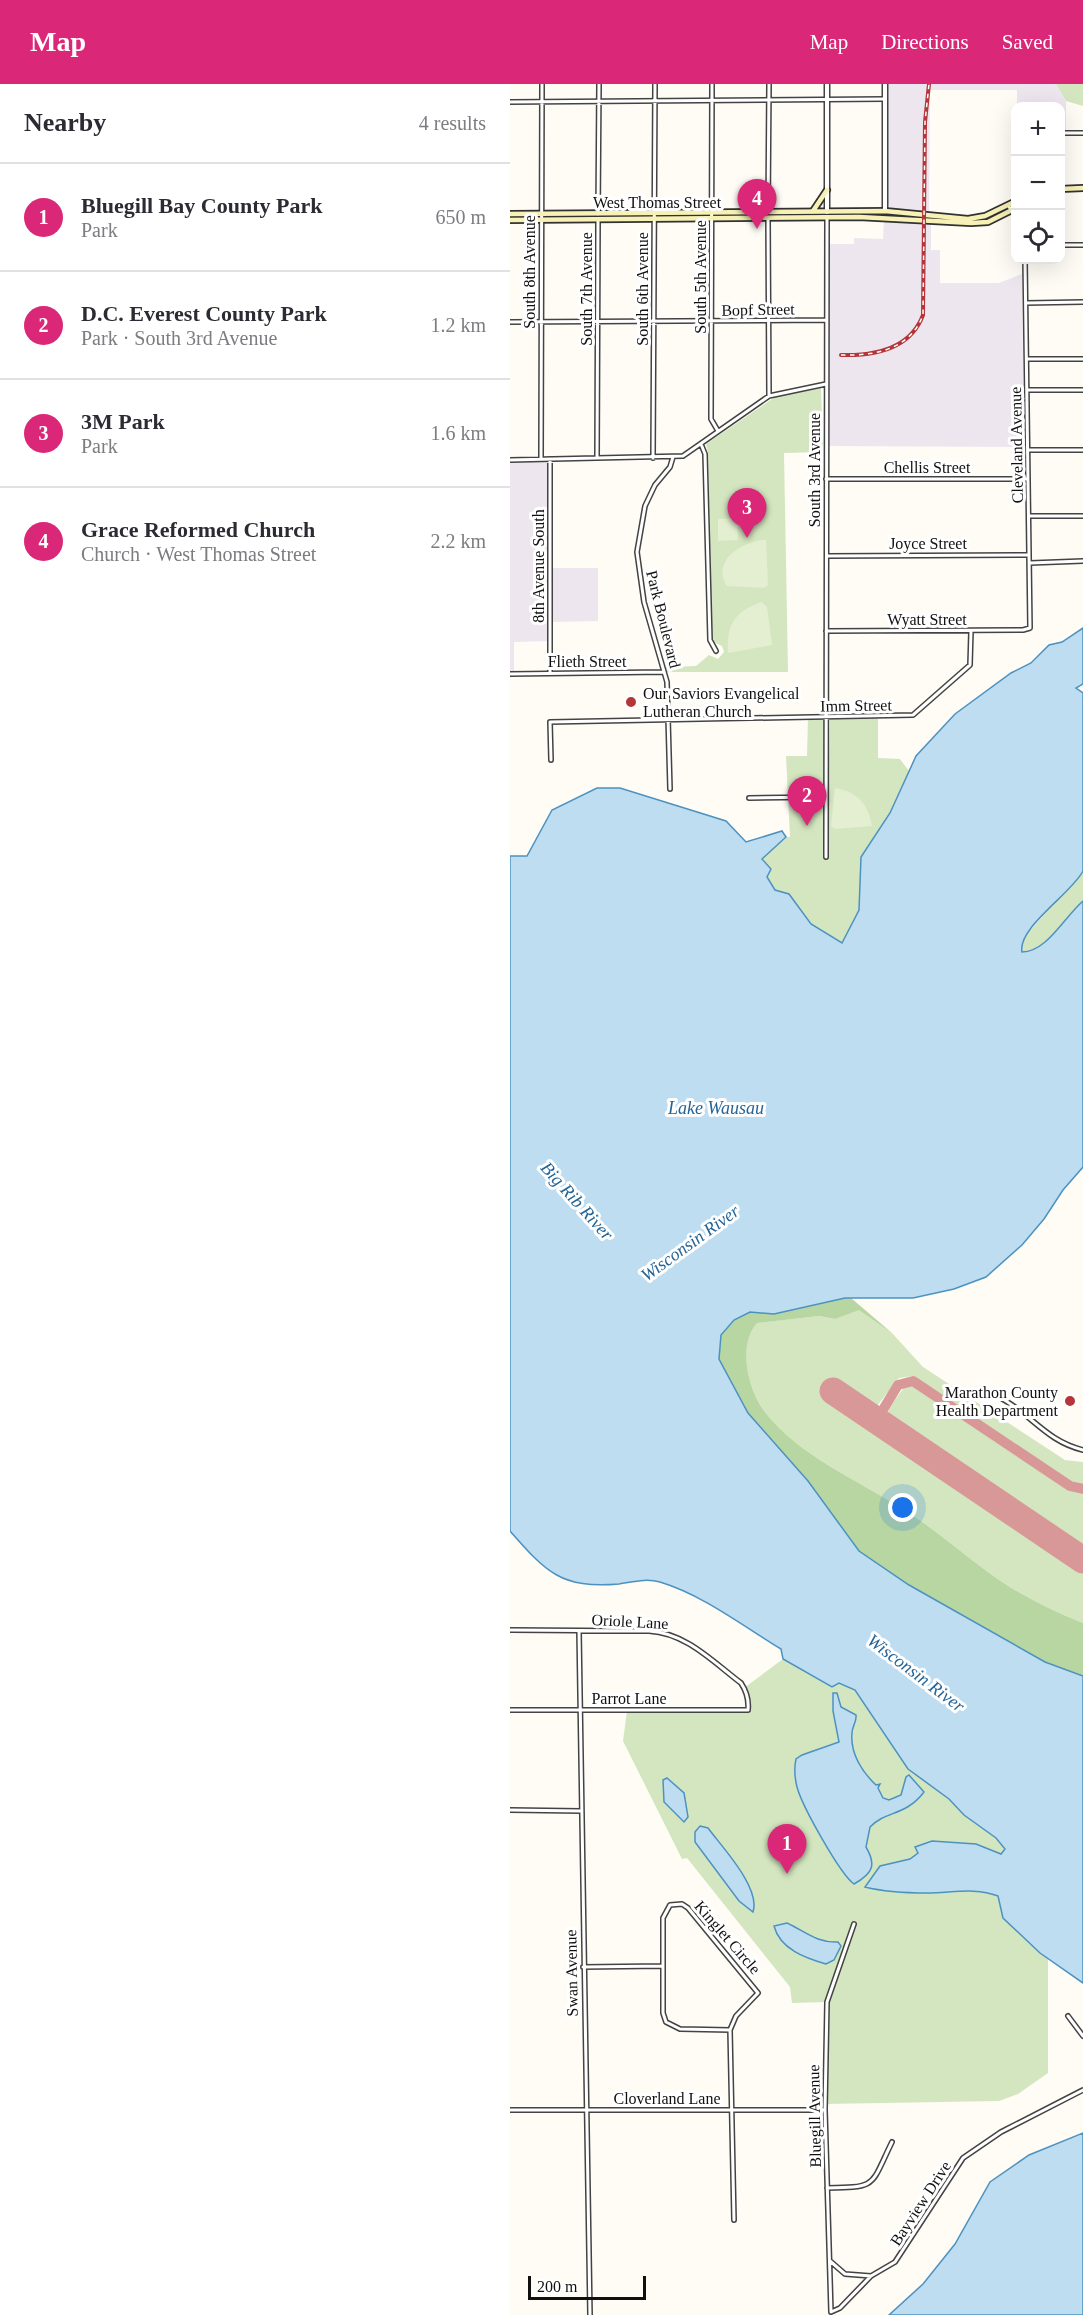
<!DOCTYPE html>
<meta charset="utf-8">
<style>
:root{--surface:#fff;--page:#f2f2f3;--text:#2b2b33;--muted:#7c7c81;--line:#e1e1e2;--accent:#db2777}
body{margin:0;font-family:Georgia,serif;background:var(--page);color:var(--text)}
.controls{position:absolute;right:18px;top:18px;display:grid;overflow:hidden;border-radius:12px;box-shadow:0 6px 24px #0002}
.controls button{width:54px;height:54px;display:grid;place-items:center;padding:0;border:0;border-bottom:2px solid var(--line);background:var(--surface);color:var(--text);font:30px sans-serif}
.scale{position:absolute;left:18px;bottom:15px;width:118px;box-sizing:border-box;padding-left:6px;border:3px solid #101010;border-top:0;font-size:16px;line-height:21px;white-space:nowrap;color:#101010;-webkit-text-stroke:4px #fff;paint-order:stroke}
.you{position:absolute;left:393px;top:1424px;width:21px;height:21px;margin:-15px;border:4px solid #fff;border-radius:50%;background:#1a73e8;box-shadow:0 0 0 9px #1a73e833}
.badge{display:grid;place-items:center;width:39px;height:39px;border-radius:50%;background:var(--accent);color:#fff;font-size:20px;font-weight:700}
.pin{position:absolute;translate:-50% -50px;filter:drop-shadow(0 2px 3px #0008)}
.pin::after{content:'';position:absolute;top:32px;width:21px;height:18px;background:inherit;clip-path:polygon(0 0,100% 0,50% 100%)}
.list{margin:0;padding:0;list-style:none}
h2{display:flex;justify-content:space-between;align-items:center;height:78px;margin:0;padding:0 24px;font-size:26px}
h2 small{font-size:20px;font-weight:400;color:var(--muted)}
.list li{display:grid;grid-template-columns:39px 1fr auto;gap:18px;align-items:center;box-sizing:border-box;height:108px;padding:0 24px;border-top:2px solid var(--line)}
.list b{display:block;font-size:22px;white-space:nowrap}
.list p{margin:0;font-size:20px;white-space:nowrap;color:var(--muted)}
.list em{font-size:20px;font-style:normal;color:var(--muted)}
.icon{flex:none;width:33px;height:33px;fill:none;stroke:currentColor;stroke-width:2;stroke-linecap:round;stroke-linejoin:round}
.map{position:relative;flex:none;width:573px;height:2231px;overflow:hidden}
header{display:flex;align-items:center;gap:36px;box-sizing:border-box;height:84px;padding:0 30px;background:var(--accent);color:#fff}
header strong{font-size:28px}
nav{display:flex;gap:33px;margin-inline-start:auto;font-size:21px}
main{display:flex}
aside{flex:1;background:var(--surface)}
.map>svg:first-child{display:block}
.industrial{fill:#ede6ee}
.green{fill:#d4e6c0}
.forest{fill:#b8d6a1}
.pitch{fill:#e4eed1}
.water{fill:#beddf1;stroke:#4c92c1;stroke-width:1.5}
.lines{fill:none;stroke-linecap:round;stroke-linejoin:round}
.taxiway{stroke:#d99898;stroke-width:10}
.runway{stroke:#d99898;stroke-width:27}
.minor-casing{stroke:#434343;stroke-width:6}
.tertiary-casing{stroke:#434343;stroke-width:7}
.secondary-casing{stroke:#323232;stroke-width:8}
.minor{stroke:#fff;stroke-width:3}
.tertiary{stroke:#fff;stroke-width:4}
.secondary{stroke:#f7f1b6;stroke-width:4.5}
.rail-casing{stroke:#b4353a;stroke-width:4}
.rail{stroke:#fff;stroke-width:1.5;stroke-dasharray:4.5;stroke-linecap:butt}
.poi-dot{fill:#b4353a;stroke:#fff;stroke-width:2}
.labels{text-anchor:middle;stroke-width:6;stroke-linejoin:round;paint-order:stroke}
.street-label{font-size:16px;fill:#101010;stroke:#fff}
.poi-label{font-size:16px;fill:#101010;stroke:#fff;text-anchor:start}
.water-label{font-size:18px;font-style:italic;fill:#246497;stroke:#fff}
</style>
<header>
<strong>Map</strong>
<nav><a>Map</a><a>Directions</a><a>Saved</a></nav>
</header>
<main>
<aside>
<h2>Nearby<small>4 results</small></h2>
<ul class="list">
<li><span class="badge">1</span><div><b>Bluegill Bay County Park</b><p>Park</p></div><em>650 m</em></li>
<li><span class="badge">2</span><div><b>D.C. Everest County Park</b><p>Park · South 3rd Avenue</p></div><em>1.2 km</em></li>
<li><span class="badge">3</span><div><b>3M Park</b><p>Park</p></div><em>1.6 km</em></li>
<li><span class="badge">4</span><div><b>Grace Reformed Church</b><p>Church · West Thomas Street</p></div><em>2.2 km</em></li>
</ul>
</aside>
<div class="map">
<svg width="573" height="2231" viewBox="0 0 573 2231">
<rect width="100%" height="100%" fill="#fefcf5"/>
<path class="industrial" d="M378 0H546L556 17V47H551L550 22H507V6H420L419 130 382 125 377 119Z
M421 135V166H430V199H489L512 190 514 363 318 362 319 160H344V154L373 155 374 136Z
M40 375V484H88V537L40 538V557L4 558V590H0V376Z"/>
<path class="green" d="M546 0H573V22L556 17Z
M311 304 313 368 274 369 278 588H157L156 583 186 582 199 571 208 575 214 568 212 562 202 557 198 368 196 360 265 313Z
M298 633H316L317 752 320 635 368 634V674L390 675 399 687 380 729 351 773 349 826 332 859 301 840 279 810 265 806 257 793 252 775 276 753H280L276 672H297Z
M573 787V817C554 832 537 867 512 868L511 862 516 851Z
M349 1225 382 1249 413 1283 555 1376 573 1378V1401L561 1398 403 1292 389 1294 367 1322 358 1321 329 1301 318 1315 573 1488V1539C547 1529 523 1517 500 1503 462 1479 430 1448 393 1425 346 1395 289 1372 255 1328 238 1306 227 1261 246 1239L309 1232 325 1235Z
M396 1301 403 1302 556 1405 573 1409V1466L379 1335 378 1325Z
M273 1575 322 1603 329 1599 345 1606 398 1685 439 1715 454 1731 494 1760 495 1768 491 1770 422 1757 405 1763 408 1769 400 1775 370 1782 356 1803 418 1809 474 1807 489 1813 490 1823 538 1874V1989L508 2010 489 2017 315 2020 317 1918 282 1919 280 1903 177 1774 172 1775 113 1657 117 1627 238 1626 234 1604Z"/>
<path class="forest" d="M335 1214H341L382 1249 349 1226 325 1235 309 1232 247 1239C227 1261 238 1306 255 1328 289 1372 346 1395 393 1425 430 1448 462 1479 500 1503 523 1517 547 1529 573 1539V1592L535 1578 399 1501 349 1467 298 1397 238 1329 209 1275 211 1251 224 1236 240 1228 264 1230Z"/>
<path class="pitch" d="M227 434 228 456 208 457V435Z
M256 456 258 501 254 504 217 502C200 477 234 456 256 456Z
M252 518 257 523 262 561 218 569C216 541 225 527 252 518Z
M325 704C348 708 358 720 362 742L325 745 321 742Z"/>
<path class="water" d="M573 544V600L566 604 573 609V787C562 809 507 844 512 868 537 868 555 832 573 817V1083L553 1106 534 1135 512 1161 476 1193 444 1205 403 1214H335L264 1230 240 1228 224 1236 211 1251 209 1275 238 1329 298 1397 349 1467 399 1501 535 1578 573 1592V1899L530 1869 493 1834 488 1812C465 1803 442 1809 417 1809 397 1809 375 1808 355 1803L370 1782 400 1775 408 1769 405 1763 422 1757 466 1760 491 1770 495 1765 486 1754 454 1731 439 1715 398 1685 345 1606 329 1599 322 1603 273 1575 271 1565C233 1542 193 1511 150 1498 136 1494 123 1498 109 1500 51 1505 36 1488 0 1447V772H17L42 726 87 704H110L216 737 236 758 272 747 276 753 252 775 261 785 257 793 265 806 279 810 301 840 332 859 349 826 351 773 380 729 406 672 445 630 501 589 521 579 539 561 552 558Z
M323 1609H327L331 1623 346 1631C347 1638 342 1642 342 1649 340 1669 352 1688 366 1701L370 1700 368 1704 373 1714 379 1716 391 1711 396 1693 399 1691 414 1708C396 1732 375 1727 360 1743L356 1763C366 1780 364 1789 344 1800 330 1790 292 1722 287 1703 285 1695 284 1684 286 1675L292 1671 329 1658 323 1627Z
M157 1694 174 1709 178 1733 174 1738 154 1718 153 1696Z
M190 1742 198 1744C212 1763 251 1804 243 1828L229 1817 185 1758V1748Z
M277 1839C296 1848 307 1859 328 1858L331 1862 324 1876 316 1880C295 1874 270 1865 264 1842Z
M573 2049V2231H379L413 2200 445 2160 480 2098 519 2071Z"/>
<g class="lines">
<path class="taxiway" d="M366 1337 388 1301 403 1297 560 1402 573 1405"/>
<path class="runway" d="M323 1307 573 1476"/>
<defs>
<path id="minor" d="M202 0 201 335 208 347
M0 18 375 15
M550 49H573
M498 121 506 134
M258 127 259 0
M88 130 89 0
M258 134 259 312
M550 161H573
M516 219 573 218
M0 238 316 236
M517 275H573
M517 306H573
M191 360 195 370 200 556 206 567
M518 366H573
M87 374 88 136
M143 374 145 0
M31 375 32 0
M40 375V589
M0 376 173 372 259 312 316 300
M316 395H518
M519 432H573
M317 472 519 471
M520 479 573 477
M316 547 513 546 520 544 515 176
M0 590 154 588
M41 676 40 638 403 631 460 581 461 547
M160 705 157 598 134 518 127 468 135 422 145 401 160 383 163 373
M239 714 315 713
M316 773 317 133
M487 1312C520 1328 535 1357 573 1366
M0 1546 139 1547C176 1549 202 1577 231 1599 237 1608 239 1616 238 1626H0
M69 1547 80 2231
M0 1726 71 1727
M344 1840 317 1918 315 2026 321 2228 330 2224 361 2192 385 2178 453 2074 491 2048 573 2006
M73 1883 153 1882
M558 1932 573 1952
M220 1946 170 1945 156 1938 153 1929V1834L160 1821 172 1820 178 1824 248 1909 226 1932 220 1946 224 2136
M0 2026H315
M317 2104C368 2103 360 2103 382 2058
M320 2177 335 2190 361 2192"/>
<path id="tertiary" d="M317 0V128
M375 127V0"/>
<path id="secondary" d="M550 105 573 104
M303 127 317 106
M0 130 375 127 458 135 475 132 506 117
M0 136 349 133 461 139 478 138 506 124"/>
</defs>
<use href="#minor" class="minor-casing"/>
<use href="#tertiary" class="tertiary-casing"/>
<use href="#secondary" class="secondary-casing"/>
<use href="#minor" class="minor"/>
<use href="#tertiary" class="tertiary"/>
<use href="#secondary" class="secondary"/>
<defs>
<path id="rail" d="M331 271C364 272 400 266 413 231L415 38 419 0"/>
</defs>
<use href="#rail" class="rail-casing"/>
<use href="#rail" class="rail"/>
</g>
<g class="poi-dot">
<circle cx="121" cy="618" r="6"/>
<circle cx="560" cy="1317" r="6"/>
</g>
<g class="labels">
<g class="street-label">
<text x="147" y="124">West Thomas Street</text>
<text transform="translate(19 188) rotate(-90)" y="6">South 8th Avenue</text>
<text transform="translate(190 193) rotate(-90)" y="6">South 5th Avenue</text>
<text transform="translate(76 205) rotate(-90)" y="6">South 7th Avenue</text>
<text transform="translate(132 205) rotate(-90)" y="6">South 6th Avenue</text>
<text transform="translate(248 225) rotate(-1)" y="6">Bopf Street</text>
<text transform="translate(506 361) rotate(-91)" y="6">Cleveland Avenue</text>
<text x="417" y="389">Chellis Street</text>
<text transform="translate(304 386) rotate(-90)" y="6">South 3rd Avenue</text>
<text x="418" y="465">Joyce Street</text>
<text transform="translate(28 482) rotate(-90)" y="6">8th Avenue South</text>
<text transform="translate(154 535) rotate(76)" y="6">Park Boulevard</text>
<text x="417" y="541">Wyatt Street</text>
<text x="77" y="583">Flieth Street</text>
<text transform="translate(346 621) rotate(-1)" y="6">Imm Street</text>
<text transform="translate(120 1537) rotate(3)" y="6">Oriole Lane</text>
<text x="119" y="1620">Parrot Lane</text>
<text transform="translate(218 1853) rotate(49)" y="6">Kinglet Circle</text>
<text transform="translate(61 1889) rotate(-91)" y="6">Swan Avenue</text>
<text x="157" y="2020">Cloverland Lane</text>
<text transform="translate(304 2032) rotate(-91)" y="6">Bluegill Avenue</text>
<text transform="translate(410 2119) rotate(-57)" y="6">Bayview Drive</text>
</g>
<g class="poi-label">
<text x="133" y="615">Our Saviors Evangelical<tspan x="133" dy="18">Lutheran Church</tspan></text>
<text x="548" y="1314" text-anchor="end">Marathon County<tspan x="548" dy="18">Health Department</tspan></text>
</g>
<g class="water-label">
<text x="206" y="1030">Lake Wausau</text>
<text transform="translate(67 1117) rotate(48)" y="6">Big Rib River</text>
<text transform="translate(180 1159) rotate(-36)" y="6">Wisconsin River</text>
<text transform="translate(406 1589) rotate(37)" y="6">Wisconsin River</text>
</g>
</g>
</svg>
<div class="controls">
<button>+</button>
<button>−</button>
<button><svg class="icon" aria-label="locate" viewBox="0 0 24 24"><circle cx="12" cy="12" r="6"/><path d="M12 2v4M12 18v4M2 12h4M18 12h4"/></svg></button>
</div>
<div class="scale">200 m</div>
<div class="you"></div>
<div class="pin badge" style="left:277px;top:1790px">1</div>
<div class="pin badge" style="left:297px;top:742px">2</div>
<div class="pin badge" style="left:237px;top:454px">3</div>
<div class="pin badge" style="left:247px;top:145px">4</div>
</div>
</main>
